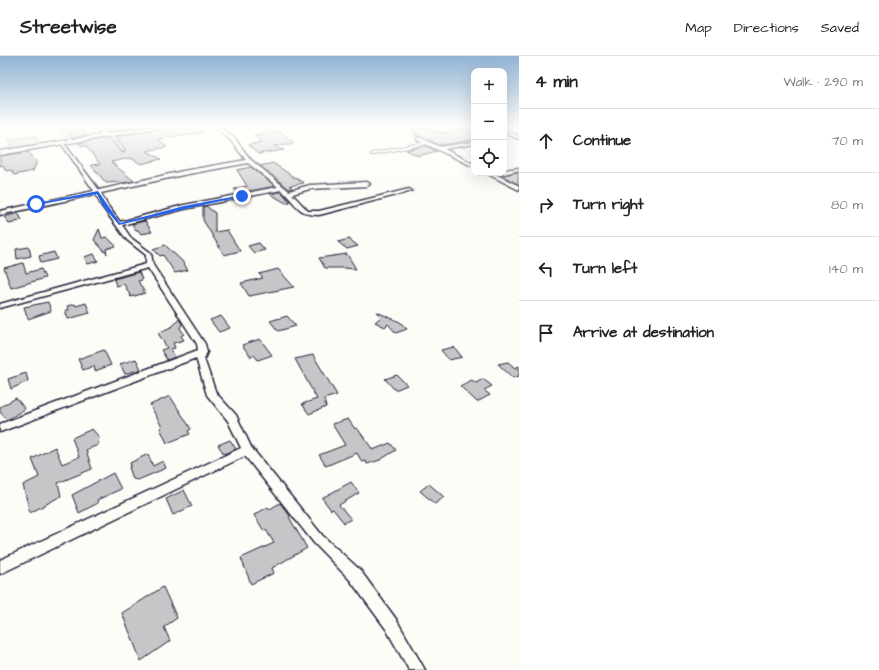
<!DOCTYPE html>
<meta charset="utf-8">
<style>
:root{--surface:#fff;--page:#f2f2f2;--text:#222;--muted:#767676;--line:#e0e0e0}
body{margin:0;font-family:"Architects Daughter",sans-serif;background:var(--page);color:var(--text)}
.controls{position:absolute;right:12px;top:12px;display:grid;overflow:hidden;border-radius:8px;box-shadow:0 4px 16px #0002}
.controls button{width:36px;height:36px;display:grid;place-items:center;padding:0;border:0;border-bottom:1px solid var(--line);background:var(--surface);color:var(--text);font:20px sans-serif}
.stop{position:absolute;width:12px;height:12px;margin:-9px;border:3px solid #2563eb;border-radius:50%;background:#fff}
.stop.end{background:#2563eb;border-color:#fff;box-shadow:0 1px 4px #0008}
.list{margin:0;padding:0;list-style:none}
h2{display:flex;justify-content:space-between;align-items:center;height:52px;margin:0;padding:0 16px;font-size:17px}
h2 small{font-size:13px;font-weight:400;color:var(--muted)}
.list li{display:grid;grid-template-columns:26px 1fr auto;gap:12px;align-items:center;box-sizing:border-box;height:64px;padding:0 16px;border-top:1px solid var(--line)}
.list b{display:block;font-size:15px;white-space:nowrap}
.list em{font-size:13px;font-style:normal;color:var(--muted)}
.icon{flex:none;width:22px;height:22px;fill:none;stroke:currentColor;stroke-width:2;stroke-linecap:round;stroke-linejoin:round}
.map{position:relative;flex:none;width:519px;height:614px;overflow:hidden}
header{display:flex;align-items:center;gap:24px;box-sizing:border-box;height:56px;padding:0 20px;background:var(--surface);border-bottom:1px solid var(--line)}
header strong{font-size:19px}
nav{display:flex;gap:22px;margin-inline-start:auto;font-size:14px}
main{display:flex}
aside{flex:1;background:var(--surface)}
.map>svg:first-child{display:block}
.green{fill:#dddcdb;stroke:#807f8b}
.building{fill:#c6c6c8;stroke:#22223b}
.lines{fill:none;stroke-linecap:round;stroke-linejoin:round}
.lane-casing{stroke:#22223b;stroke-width:4}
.street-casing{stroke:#22223b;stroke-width:3}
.secondary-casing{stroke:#22223b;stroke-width:3}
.lane{stroke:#fdfcf7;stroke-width:2.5}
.street{fill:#fdfcf7;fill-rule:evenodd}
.secondary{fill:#fdfcf7;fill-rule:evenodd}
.route{fill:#2563eb}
</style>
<header>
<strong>Streetwise</strong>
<nav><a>Map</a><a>Directions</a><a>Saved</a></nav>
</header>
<main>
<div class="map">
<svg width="519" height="614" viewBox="0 0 519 614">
<rect width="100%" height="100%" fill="#fdfcf7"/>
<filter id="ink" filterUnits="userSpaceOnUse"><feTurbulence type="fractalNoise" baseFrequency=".025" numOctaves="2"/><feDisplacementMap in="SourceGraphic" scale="8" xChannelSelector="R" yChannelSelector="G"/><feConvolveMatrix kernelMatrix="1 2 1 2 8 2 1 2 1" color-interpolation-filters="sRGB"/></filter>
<g filter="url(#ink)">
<path class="green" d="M35 80 41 89 12 93 11 87 7 84Z"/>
<path class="building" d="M63 69H77L87 79 74 82Z
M120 69 122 71 154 69 107 76 102 72Z
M175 69H196L204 76 183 80 181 79 158 83 167 91 147 95 161 103 141 108 131 102 111 106 134 125 121 127 120 126 106 127 91 109 100 108 86 90H82L78 87 109 82 121 96 124 97 125 93 115 81 174 70Z
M474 70V84L440 89 422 81 414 79H419L411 74 420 71 442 77Z
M280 75 294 87 274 90 284 94 258 98 248 89 262 86 254 79Z
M426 90 437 95 418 100 406 94Z
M28 96 37 105 33 115 14 119 11 114 6 115 3 109 0 110V100Z
M273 107 295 122 304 127 289 130 293 132 289 133 260 110Z
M251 111 275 130 239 137 234 133 247 130 237 114Z
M518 116V128L501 119H504Z
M281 136 285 140 290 146 286 147 270 138Z
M206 150 215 157V176L227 174 240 195 224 199 203 164V151Z
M18 157 22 164 10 168 4 161Z
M145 165 152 176 141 178 138 174H136L132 168Z
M99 173 102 182 107 181 116 190 106 193 107 198 94 184Z
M349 183 358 190 347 193 338 186Z
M259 187 265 194 254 197 248 190Z
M165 189 182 205 188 214 175 217 163 199 160 200 153 193Z
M29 191 31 200 17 203 16 193Z
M54 196 57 203 41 207 39 200Z
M94 198 98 205 88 208 84 201Z
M347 198 356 213 344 212H325L319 202Z
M23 207 26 217 41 213 45 222 11 232 4 212Z
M278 213 294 231 249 240 241 227 263 222 259 218Z
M139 216 142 224 138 225 145 237 131 241 124 228 116 230 114 223Z
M48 246 51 255 28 263 24 251Z
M86 247 90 257 68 263 65 254H69L67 250 75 248 76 250Z
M377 256 400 266 407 273 396 277 388 268 385 271 375 266 381 261Z
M221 260 230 272 219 276 210 264Z
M287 260 296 270 278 275 270 265Z
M179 263 182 268 180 272 184 278 181 280 184 284 173 287 175 292 170 293 175 301 167 304 161 294 167 292 158 277 173 270Z
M260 283 272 299 258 304 254 299 251 301 242 289Z
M454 291 462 301 449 304 441 294Z
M104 294 111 309 95 315 94 310 83 314 78 303Z
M313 299 337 339 324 343 326 351 309 358 302 348 317 343 295 303Z
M136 303 141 313 125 318 120 308Z
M508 306 515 312 519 310V320L513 322 498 308Z
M26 317 28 325 11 333 8 323Z
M397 319 407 329 395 334 385 323Z
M483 323 492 330 484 334 490 339 477 346 460 330 472 324 476 327Z
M170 340 191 373 188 375 190 378 167 387 160 372 162 371 150 349Z
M16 342 25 353 7 364 0 356V351Z
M348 363 355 373 357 372 373 394 390 387 396 394 380 404 367 408 366 405 362 406 357 397 326 410 319 399 345 389 332 368Z
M92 373 99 381 98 389 86 394 92 413 58 427 61 440 30 457 23 429 39 421 32 403 55 391 62 408 79 401 72 382Z
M230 384 236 393 224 398 218 389Z
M148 398 153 410 163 405 166 412 138 424 133 423 129 411 131 410 130 407Z
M113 417 121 433 97 444 98 447 79 457 72 439Z
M351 426 359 437 339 449 351 463 344 467 333 453 331 454 322 442Z
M429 428 444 441 435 448 420 435Z
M184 434 192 450 173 459 166 443Z
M280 447 290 460 289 461 307 492 272 512 274 517 251 528 241 502 274 487 266 474 264 475 254 459 268 451 270 453Z
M163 531 177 562 164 571 170 585 141 605 122 557Z"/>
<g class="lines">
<defs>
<path id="lane" d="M61 74 72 85
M110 79 123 94
M372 98 426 87"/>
<path id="street" d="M93 69H97L107 78V80H103Z
M214 69H218L235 83 251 104 289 135 310 129 367 126 370 128 367 130 310 133 292 138 308 155H319L409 133 412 135 319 159C297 159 296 146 281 134L184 153 122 169 131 182 151 197 153 209 205 288 207 296 204 303 216 337 236 359 251 391 322 479 360 514 396 563 425 614H409L386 573 350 524 314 487 245 400 0 518V504L241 392 228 365 207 339 196 302 0 376V368L198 294 197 288 148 212 0 252V248L146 208V199L127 184 101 149 96 138 0 159V155L94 135 61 87 63 86 99 134 183 115 246 104 231 85ZM248 107 278 131 184 149 120 166 107 149 101 137 183 119Z
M259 69H264L272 72 270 73Z
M430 69H438L423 72 421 71Z
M504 74 519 80V83L504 77Z
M417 82H421L440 91 474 86V88L444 93 474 108V111L417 84Z
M519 112V114L504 118 502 117H504V114Z
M486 117H493L519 130V134Z"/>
<path id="secondary" d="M162 69H174L0 99V95Z"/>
</defs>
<use href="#lane" class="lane-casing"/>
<use href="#street" class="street-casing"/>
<use href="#secondary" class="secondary-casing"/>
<use href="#lane" class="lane"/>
<use href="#street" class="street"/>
<use href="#secondary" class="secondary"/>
</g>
</g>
<linearGradient id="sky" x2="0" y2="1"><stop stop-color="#92b3d4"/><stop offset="0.45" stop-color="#fefefb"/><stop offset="1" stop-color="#fefefb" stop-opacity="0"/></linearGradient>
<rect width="519" height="155" fill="url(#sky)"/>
<path class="route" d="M98 135 120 167 184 150 242 139 244 140 185 153 119 169 103 150 97 138 36 149 34 148Z"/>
</svg>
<div class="controls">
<button>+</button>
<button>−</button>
<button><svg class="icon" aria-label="locate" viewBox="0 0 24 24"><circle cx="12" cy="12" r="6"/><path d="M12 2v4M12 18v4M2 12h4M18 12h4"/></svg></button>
</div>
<div class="stop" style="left:36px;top:148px"></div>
<div class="stop end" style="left:242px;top:140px"></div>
</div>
<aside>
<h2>4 min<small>Walk · 290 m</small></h2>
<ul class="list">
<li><svg class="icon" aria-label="ahead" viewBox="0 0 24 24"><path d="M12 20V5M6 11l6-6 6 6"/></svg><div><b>Continue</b></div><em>70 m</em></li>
<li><svg class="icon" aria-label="right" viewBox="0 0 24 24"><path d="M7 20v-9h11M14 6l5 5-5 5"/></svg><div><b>Turn right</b></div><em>80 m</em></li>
<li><svg class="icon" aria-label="left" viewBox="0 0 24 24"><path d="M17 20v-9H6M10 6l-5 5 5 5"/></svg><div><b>Turn left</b></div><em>140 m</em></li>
<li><svg class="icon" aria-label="arrive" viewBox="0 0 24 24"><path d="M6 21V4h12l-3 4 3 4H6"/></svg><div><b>Arrive at destination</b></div></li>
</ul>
</aside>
</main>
